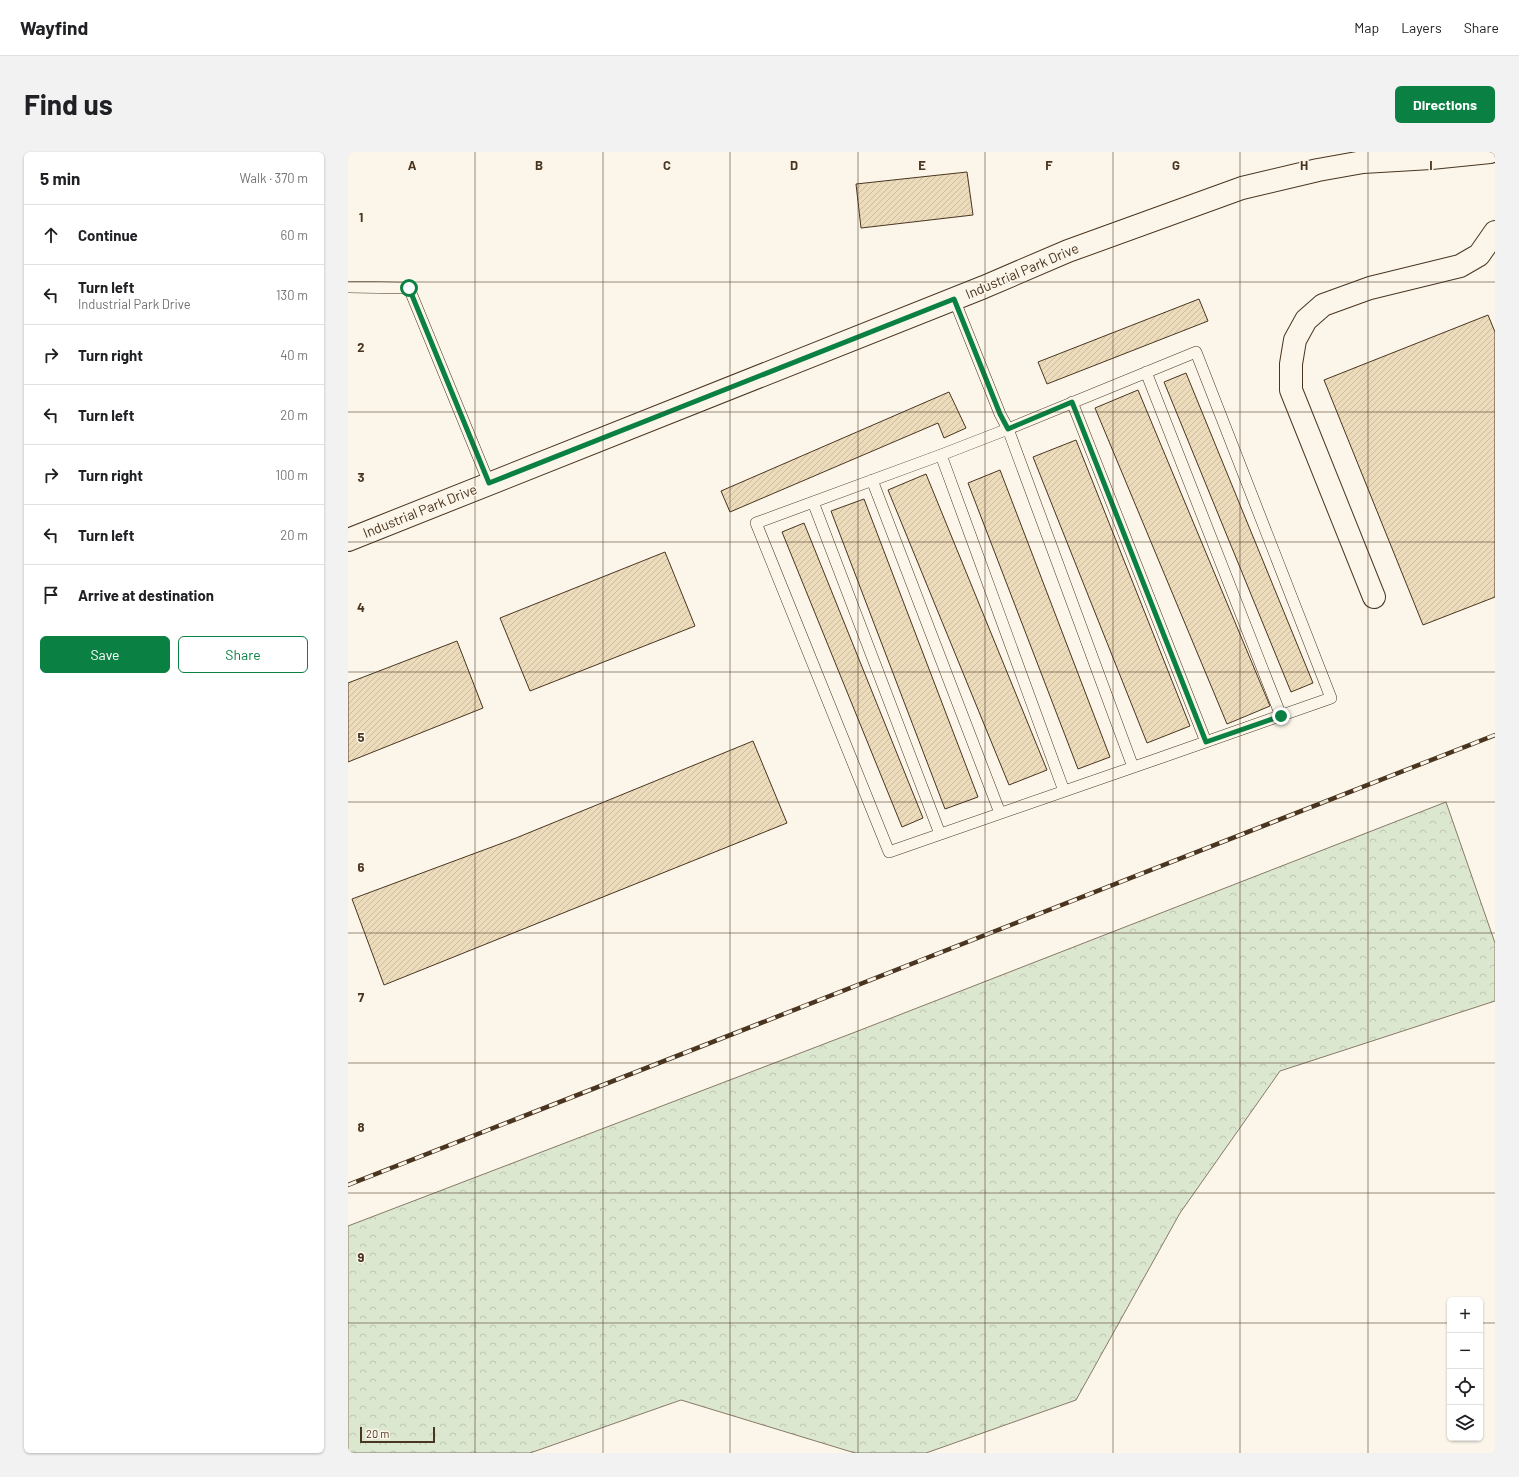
<!DOCTYPE html>
<meta charset="utf-8">
<style>
:root{--surface:#fff;--page:#f2f2f2;--text:#202124;--muted:#757577;--line:#e0e0e0;--accent:#0b8043}
body{margin:0;font-family:Barlow,sans-serif;background:var(--page);color:var(--text)}
.controls{position:absolute;right:12px;bottom:12px;display:grid;overflow:hidden;border-radius:6px;box-shadow:0 1px 3px #0004}
.controls button{width:36px;height:36px;display:grid;place-items:center;padding:0;border:0;border-bottom:1px solid var(--line);background:var(--surface);color:var(--text);font:20px sans-serif}
.scale{position:absolute;left:12px;bottom:10px;width:75px;box-sizing:border-box;padding-left:4px;border:2px solid #4a3520;border-top:0;font-size:11px;line-height:14px;white-space:nowrap;color:#4a3520;-webkit-text-stroke:3px #fbf6e9;paint-order:stroke}
.stop{position:absolute;width:12px;height:12px;margin:-9px;border:3px solid #0b8043;border-radius:50%;background:#fff}
.stop.end{background:#0b8043;border-color:#fff;box-shadow:0 1px 4px #0008}
.list{margin:0;padding:0;list-style:none}
h2{display:flex;justify-content:space-between;align-items:center;height:52px;margin:0;padding:0 16px;font-size:17px}
h2 small{font-size:13px;font-weight:400;color:var(--muted)}
.list li{display:grid;grid-template-columns:26px 1fr auto;gap:12px;align-items:center;box-sizing:border-box;height:60px;padding:0 16px;border-top:1px solid var(--line)}
.list b{display:block;font-size:15px;white-space:nowrap}
.list p{margin:0;font-size:13px;white-space:nowrap;color:var(--muted)}
.list em{font-size:13px;font-style:normal;color:var(--muted)}
.actions{display:flex;gap:8px;padding:12px 16px}
.actions a{flex:1;padding:9px 0;border:1px solid var(--accent);border-radius:6px;text-align:center;font-size:14px;color:var(--accent)}
.actions .main{background:var(--accent);color:#fff}
.icon{flex:none;width:22px;height:22px;fill:none;stroke:currentColor;stroke-width:2;stroke-linecap:round;stroke-linejoin:round}
.map{position:relative;flex:none;width:1147px;height:1301px;overflow:hidden;border-radius:6px}
header{display:flex;align-items:center;gap:24px;box-sizing:border-box;height:56px;padding:0 20px;background:var(--surface);border-bottom:1px solid var(--line)}
header strong{font-size:19px}
nav{display:flex;gap:22px;margin-inline-start:auto;font-size:14px}
.intro{display:flex;align-items:center;justify-content:space-between;box-sizing:border-box;height:96px;padding:0 24px}
h1{margin:0;font-size:28px}
.button{padding:10px 18px;border-radius:6px;background:var(--accent);color:#fff;font-size:14px;font-weight:700}
main{display:flex;gap:24px;padding:0 24px}
aside{flex:1;background:var(--surface);border-radius:6px;box-shadow:0 1px 3px #0004}
.map>svg:first-child{display:block}
.forest{fill:url(#forest-crowns);stroke:#887966}
.building{fill:url(#building-hatch);stroke:#4a3520}
.lines{fill:none;stroke-linecap:round;stroke-linejoin:round}
.lane-casing{stroke:#4a3520;stroke-width:12}
.street-casing{stroke:#4a3520;stroke-width:24}
.secondary-casing{stroke:#4a3520;stroke-width:24}
.lane{stroke:#fbf6e9;stroke-width:11}
.street{stroke:#fbf6e9;stroke-width:22}
.secondary{stroke:#fbf6e9;stroke-width:22}
.rail-casing{stroke:#4a3520;stroke-width:4.5}
.rail{stroke:#fbf6e9;stroke-width:3;stroke-dasharray:9;stroke-linecap:butt}
.route{stroke:#0b8043;stroke-width:5}
.grid{fill:none;stroke:#4a3520;stroke-width:1;stroke-opacity:0.55}
.labels{text-anchor:middle;stroke-width:3;stroke-linejoin:round;paint-order:stroke}
.street-label{font-size:14px;fill:#4a3520;stroke:#fbf6e9}
.grid-label{font-size:13px;text-anchor:middle;font-weight:bold;fill:#4a3520;stroke:#fbf6e9;stroke-width:3;stroke-linejoin:round;paint-order:stroke}
</style>
<header>
<strong>Wayfind</strong>
<nav><a>Map</a><a>Layers</a><a>Share</a></nav>
</header>
<div class="intro"><h1>Find us</h1><a class="button">Directions</a></div>
<main>
<aside>
<h2>5 min<small>Walk · 370 m</small></h2>
<ul class="list">
<li><svg class="icon" aria-label="ahead" viewBox="0 0 24 24"><path d="M12 20V5M6 11l6-6 6 6"/></svg><div><b>Continue</b></div><em>60 m</em></li>
<li><svg class="icon" aria-label="left" viewBox="0 0 24 24"><path d="M17 20v-9H6M10 6l-5 5 5 5"/></svg><div><b>Turn left</b><p>Industrial Park Drive</p></div><em>130 m</em></li>
<li><svg class="icon" aria-label="right" viewBox="0 0 24 24"><path d="M7 20v-9h11M14 6l5 5-5 5"/></svg><div><b>Turn right</b></div><em>40 m</em></li>
<li><svg class="icon" aria-label="left" viewBox="0 0 24 24"><path d="M17 20v-9H6M10 6l-5 5 5 5"/></svg><div><b>Turn left</b></div><em>20 m</em></li>
<li><svg class="icon" aria-label="right" viewBox="0 0 24 24"><path d="M7 20v-9h11M14 6l5 5-5 5"/></svg><div><b>Turn right</b></div><em>100 m</em></li>
<li><svg class="icon" aria-label="left" viewBox="0 0 24 24"><path d="M17 20v-9H6M10 6l-5 5 5 5"/></svg><div><b>Turn left</b></div><em>20 m</em></li>
<li><svg class="icon" aria-label="arrive" viewBox="0 0 24 24"><path d="M6 21V4h12l-3 4 3 4H6"/></svg><div><b>Arrive at destination</b></div></li>
</ul>
<div class="actions"><a class="main">Save</a><a>Share</a></div>
</aside>
<div class="map">
<svg width="1147" height="1301" viewBox="0 0 1147 1301">
<defs>
<pattern id="forest-crowns" width="20" height="18" patternUnits="userSpaceOnUse"><rect width="20" height="18" fill="#dce7d0"/><path d="M2 6a3 3 0 1 1 6 0M12 15a3 3 0 1 1 6 0" fill="none" stroke="#bec7b2"/></pattern>
<pattern id="building-hatch" width="6" height="6" patternUnits="userSpaceOnUse"><rect width="6" height="6" fill="#ecdcbc"/><path d="M-1 1l2-2M0 6l6-6M5 7l2-2" fill="none" stroke="#ccbda1"/></pattern>
</defs>
<rect width="100%" height="100%" fill="#fbf6e9"/>
<path class="forest" d="M1098 650 1147 791V849L932 919 832 1061 728 1248 578 1301H507L333 1248 182 1301H0V1074L510 879Z"/>
<path class="building" d="M619 20 625 63 513 76 508 32Z
M851 147 860 169 699 232 690 210Z
M1140 163 1147 180V445L1075 473 976 228Z
M838 221 965 531 943 540 816 230Z
M790 238 922 554 879 572 747 256Z
M601 240 618 276 596 286 590 271 382 360 373 339Z
M728 288 842 574 799 591 685 305Z
M652 318 762 605 730 617 620 331Z
M578 322 699 618 661 633 540 338Z
M516 347 630 645 597 657 483 359Z
M456 371 575 666 554 675 434 380Z
M317 400 347 474 182 539 152 466Z
M109 489 135 556 0 610V531Z
M405 589 439 671 36 833 4 747 168 686Z"/>
<g class="lines">
<defs>
<path id="lane" d="M0 135 61 136 141 331
M606 147 652 262 660 277 593 303 408 371 541 700C688 649 836 598 983 546L848 200 660 277 785 615
M798 220 933 564
M724 250 858 590
M593 303 716 639
M524 328 652 661
M465 350 592 682"/>
<path id="street" d="M1026 445 943 238V212L947 188 958 168 975 153 1022 136 1112 114 1131 103 1147 80"/>
<path id="secondary" d="M0 388 636 135 720 99 894 36 970 18 1015 10 1083 6 1142 0"/>
</defs>
<use href="#lane" class="lane-casing"/>
<use href="#street" class="street-casing"/>
<use href="#secondary" class="secondary-casing"/>
<use href="#lane" class="lane"/>
<use href="#street" class="street"/>
<use href="#secondary" class="secondary"/>
<defs>
<path id="rail" d="M0 1033 1147 583"/>
</defs>
<use href="#rail" class="rail-casing"/>
<use href="#rail" class="rail"/>
</g>
<g class="lines">
<path class="route" d="M61 136 141 331 606 147 652 262 660 277 724 250 858 590 933 564"/>
</g>
<path class="grid" d="M127 0V1301M255 0V1301M382 0V1301M510 0V1301M637 0V1301M765 0V1301M892 0V1301M1020 0V1301M0 130H1147M0 260H1147M0 390H1147M0 520H1147M0 650H1147M0 781H1147M0 911H1147M0 1041H1147M0 1171H1102M1132 1171H1147"/>
<g class="labels">
<g class="street-label">
<text transform="translate(674 119) rotate(-23)" y="5">Industrial Park Drive</text>
<text transform="translate(72 359) rotate(-22)" y="5">Industrial Park Drive</text>
</g>
</g>
<g class="grid-label">
<text x="64" y="18">A</text>
<text x="191" y="18">B</text>
<text x="319" y="18">C</text>
<text x="446" y="18">D</text>
<text x="574" y="18">E</text>
<text x="701" y="18">F</text>
<text x="828" y="18">G</text>
<text x="956" y="18">H</text>
<text x="1083" y="18">I</text>
<text x="13" y="70">1</text>
<text x="13" y="200">2</text>
<text x="13" y="330">3</text>
<text x="13" y="460">4</text>
<text x="13" y="590">5</text>
<text x="13" y="720">6</text>
<text x="13" y="850">7</text>
<text x="13" y="980">8</text>
<text x="13" y="1110">9</text>
</g>
</svg>
<div class="controls">
<button>+</button>
<button>−</button>
<button><svg class="icon" aria-label="locate" viewBox="0 0 24 24"><circle cx="12" cy="12" r="6"/><path d="M12 2v4M12 18v4M2 12h4M18 12h4"/></svg></button>
<button><svg class="icon" aria-label="layers" viewBox="0 0 24 24"><path d="M12 4l9 5-9 5-9-5zM3 14l9 5 9-5"/></svg></button>
</div>
<div class="scale">20 m</div>
<div class="stop" style="left:61px;top:136px"></div>
<div class="stop end" style="left:933px;top:564px"></div>
</div>
</main>
